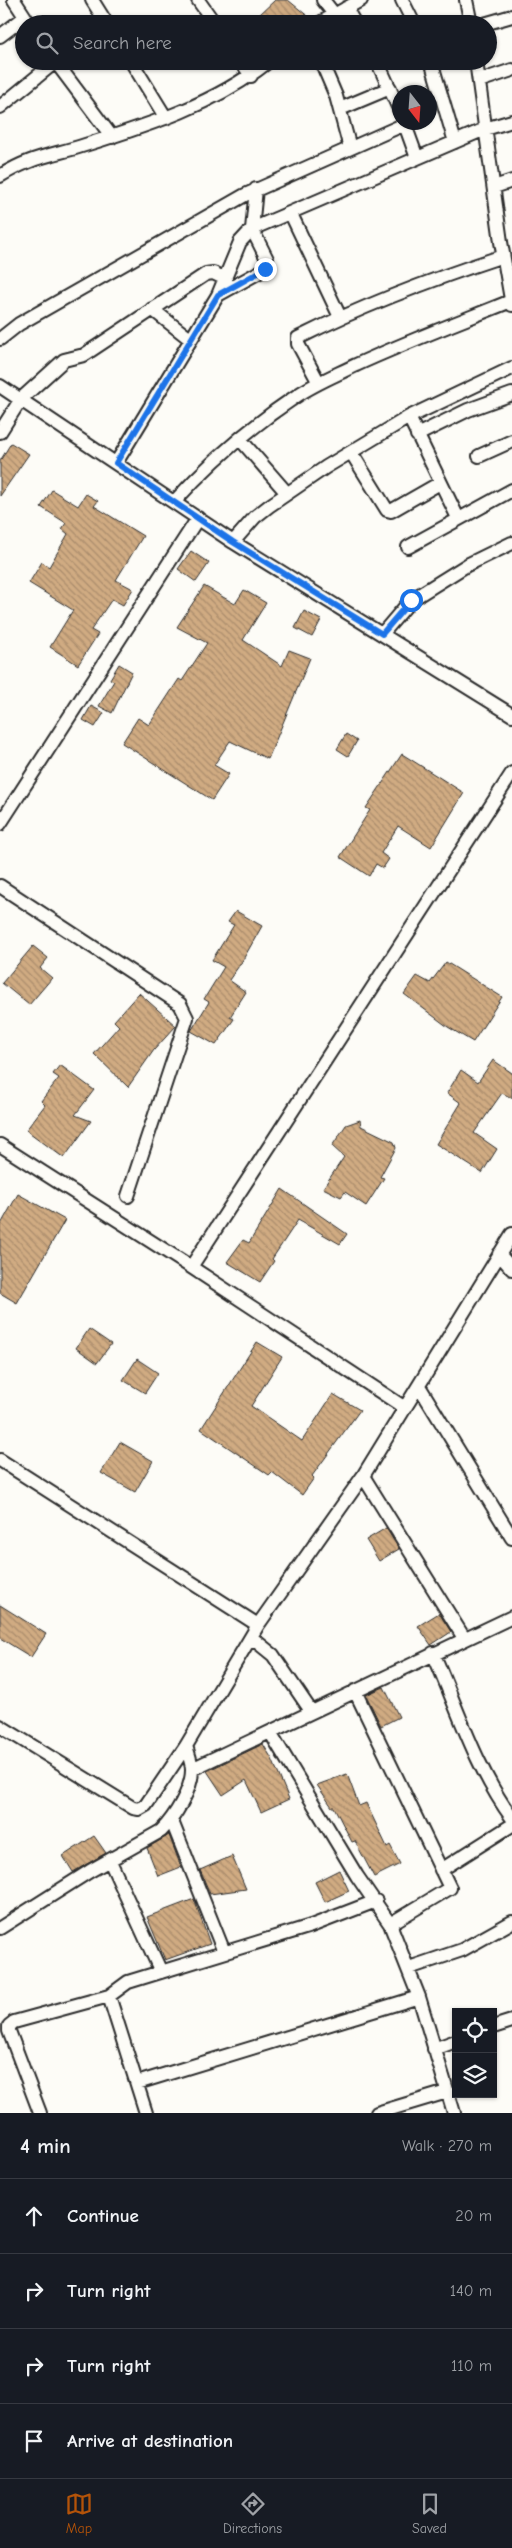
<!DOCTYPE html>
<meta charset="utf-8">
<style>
:root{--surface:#171b24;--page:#20242c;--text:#f1f3f6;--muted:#9ea1a6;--line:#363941;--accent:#b45309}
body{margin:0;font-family:"Comic Neue",sans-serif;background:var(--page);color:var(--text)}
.controls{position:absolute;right:15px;bottom:15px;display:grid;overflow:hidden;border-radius:0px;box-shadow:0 1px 4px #0004}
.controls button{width:45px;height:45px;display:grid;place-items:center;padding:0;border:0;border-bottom:1px solid var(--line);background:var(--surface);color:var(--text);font:25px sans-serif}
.compass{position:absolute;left:392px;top:85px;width:45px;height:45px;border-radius:50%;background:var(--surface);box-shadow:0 1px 4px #0004;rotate:163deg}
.stop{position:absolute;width:15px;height:15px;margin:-11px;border:4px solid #1a73e8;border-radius:50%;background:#fff}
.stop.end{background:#1a73e8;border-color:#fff;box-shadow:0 1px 5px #0008}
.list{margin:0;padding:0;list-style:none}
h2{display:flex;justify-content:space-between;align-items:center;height:65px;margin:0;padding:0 20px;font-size:21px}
h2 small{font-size:16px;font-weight:400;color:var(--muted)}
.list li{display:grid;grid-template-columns:32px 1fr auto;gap:15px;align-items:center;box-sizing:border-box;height:75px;padding:0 20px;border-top:1px solid var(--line)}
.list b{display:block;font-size:19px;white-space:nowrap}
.list em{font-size:16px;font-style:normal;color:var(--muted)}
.icon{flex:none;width:28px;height:28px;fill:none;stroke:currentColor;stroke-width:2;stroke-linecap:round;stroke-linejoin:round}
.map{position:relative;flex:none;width:512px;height:2113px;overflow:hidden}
.search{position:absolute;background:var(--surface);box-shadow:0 1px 4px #0004;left:15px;right:15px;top:15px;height:55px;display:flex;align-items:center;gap:12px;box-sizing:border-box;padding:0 18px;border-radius:28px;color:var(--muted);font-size:19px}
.sheet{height:365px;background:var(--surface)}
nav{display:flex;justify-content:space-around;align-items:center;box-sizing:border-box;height:70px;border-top:1px solid var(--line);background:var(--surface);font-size:14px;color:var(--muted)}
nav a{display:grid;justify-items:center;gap:2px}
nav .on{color:var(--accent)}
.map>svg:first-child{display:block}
.building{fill:url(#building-back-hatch);stroke:#2b2b2b}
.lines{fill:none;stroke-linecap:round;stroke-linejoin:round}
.minor-casing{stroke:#2b2b2b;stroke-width:16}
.minor{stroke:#fdfcf7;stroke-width:12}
.route{stroke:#1a73e8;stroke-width:6}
</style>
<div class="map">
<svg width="512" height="2113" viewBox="0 0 512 2113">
<defs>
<pattern id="building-back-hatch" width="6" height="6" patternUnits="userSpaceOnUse" patternTransform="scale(1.25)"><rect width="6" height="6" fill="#d0ab82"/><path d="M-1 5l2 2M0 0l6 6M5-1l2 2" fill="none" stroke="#a98b6b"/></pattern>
</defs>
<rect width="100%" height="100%" fill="#fdfcf7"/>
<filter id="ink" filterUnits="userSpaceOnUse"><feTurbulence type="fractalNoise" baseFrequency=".02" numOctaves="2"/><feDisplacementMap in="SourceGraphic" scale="10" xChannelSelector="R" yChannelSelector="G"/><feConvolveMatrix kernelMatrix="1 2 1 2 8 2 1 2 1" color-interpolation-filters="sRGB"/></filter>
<g filter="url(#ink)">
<path class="building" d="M275 0H288L310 18 304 24H268L259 15Z
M11 443 29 454 0 496V461Z
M52 490 78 506 86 494 98 501 94 506 143 536 116 580 133 589 123 605 112 599 91 630 98 634 78 665 50 647 73 610 29 583 42 562 49 567 68 534 62 529 66 523 41 507Z
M191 551 209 563 196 582 178 569Z
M204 586 235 604 244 590 266 603 243 640 282 666 289 650 310 658 268 759 230 741 214 765 229 774 212 800 122 743 138 718 149 725 179 679 182 681 207 643 177 627Z
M304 611 321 620 312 637 295 628Z
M119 664 132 672 112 713 99 706 114 681 110 679Z
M91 706 104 713 95 727 83 720Z
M346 734 357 741 348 756 337 749Z
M402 754 464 793 431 847 398 826 381 853 389 859 383 868 376 864 369 876 340 857 370 810 366 808Z
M236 911 262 926 241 963 229 980 246 992 230 1017 234 1019 216 1045 191 1031 209 1002 204 999 224 967 212 960 234 925 228 922Z
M33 946 48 958 40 968 52 978 29 1005 2 983Z
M446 962 502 997 473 1042 448 1027 404 994 417 976 430 983Z
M139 993 176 1026 154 1050 128 1087 94 1054 119 1026 114 1021Z
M493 1060 512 1073V1098L502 1093 474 1133 497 1149 482 1173 436 1144 461 1103 447 1093 461 1070 478 1082Z
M60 1065 94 1090 75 1115 91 1121 64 1158 26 1130 45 1105 41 1101 59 1078 53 1074Z
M360 1120 361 1126 394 1142 396 1148 380 1177 384 1178 366 1206 345 1192 341 1197 323 1188 344 1157 332 1146 346 1125Z
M282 1189 347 1234 340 1244 298 1220 272 1259 274 1261 260 1282 227 1262 243 1240 249 1243Z
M18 1194 65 1220 17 1303 0 1293V1226Z
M89 1329 111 1344 97 1363 76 1348Z
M257 1342 282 1357 251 1406 302 1441 333 1394 360 1410 312 1476 314 1478 302 1495 272 1472 269 1475 201 1429Z
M137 1359 158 1373 145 1393 123 1380Z
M120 1442 153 1461 135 1492 101 1473Z
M386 1528 399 1549 379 1561 366 1540Z
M0 1605 46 1634 31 1657 0 1638Z
M439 1613 451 1632 431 1645 418 1626Z
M384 1687 399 1717 381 1726 366 1695Z
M263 1744 272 1759 289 1799 261 1812 246 1780 223 1795 207 1771Z
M347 1774 359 1806 366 1803 387 1847 390 1845 400 1864 374 1877 355 1841 352 1842 334 1807H332L317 1785Z
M169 1835 181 1867 158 1876 147 1848Z
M94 1836 106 1853 73 1872 63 1856Z
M232 1856 246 1889 210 1894 200 1870Z
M339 1870 349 1891 325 1902 315 1882Z
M194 1899 210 1944 165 1960 147 1917Z"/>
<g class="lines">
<defs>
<path id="minor" d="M14 0 29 23
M92 0 107 24
M198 0 215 24
M323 0 334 14
M402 0 414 24
M466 0 471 24
M346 8 355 24
M318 24 361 0
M484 24 512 16
M0 36 25 17
M55 61 112 137
M131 61 166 118
M241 61 251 76
M321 61 336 96 350 148
M377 61 400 111
M431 61 455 142
M476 61 501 242 512 305
M479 81 512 70
M0 107 55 62
M340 109 390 88
M404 122 417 158
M0 176C32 156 51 156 85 145 149 125 216 104 269 61
M494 187 512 181
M291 214 340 317
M218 295 265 269 267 259 252 229 256 189
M152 309 190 339
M0 339 19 324 245 195 405 124
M319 383 298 344V338C364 305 433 279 503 256
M0 386 233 542 512 715
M409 417 458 518
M0 432 21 399 64 360 84 355 206 274 213 273 226 279
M417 435 468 410 512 394
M240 439 286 492
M351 452 387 510 391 511 440 483
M479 456 512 441
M116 463 218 295 240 242 252 229 485 129 512 121
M174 502C210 462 253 425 298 395 316 383 336 375 356 365 406 342 459 322 511 301
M233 542 255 517 269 506 326 467 409 417 512 368
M408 547 512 490
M382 634 411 600 467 565 512 543
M0 824 198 518
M0 886 180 1004 187 1018 128 1196
M0 1145 191 1267 405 1408
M499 1254 512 1269
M191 1267 512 773
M419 1386 512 1538
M0 1460 258 1625
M363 1476 464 1638
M252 1638 273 1655 311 1711
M433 1653C458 1709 476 1769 512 1818
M355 1691 450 1888 390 1924
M0 1726 133 1808 139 1809 146 1805 186 1746 258 1625 363 1476 512 1234
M270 1732 357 1876 390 1924 419 1997 454 2113
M192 1769 512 1617
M171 1819 224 1952
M110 1861 161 1972
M441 1870 512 1825
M0 1928 90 1871 161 1831C175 1817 192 1789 192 1770 192 1763 188 1753 186 1746
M409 1968 462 1950 512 1922
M109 1996 146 2113
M493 2027 512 2021
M434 2049 456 2041
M137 2083 419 1997
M40 2113 9 2031V2026L14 2022 109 1996 128 1982 311 1926 376 1901
M377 2113 447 2092"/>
</defs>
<use href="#minor" class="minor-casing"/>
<use href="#minor" class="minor"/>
</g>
</g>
<g class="lines" filter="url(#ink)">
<path class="route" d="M265 269 218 295 116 463 233 542 382 634 411 600"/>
</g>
</svg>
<div class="controls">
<button><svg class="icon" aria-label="locate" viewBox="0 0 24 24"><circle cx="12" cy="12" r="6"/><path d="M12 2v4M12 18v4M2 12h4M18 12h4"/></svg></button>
<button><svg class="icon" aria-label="layers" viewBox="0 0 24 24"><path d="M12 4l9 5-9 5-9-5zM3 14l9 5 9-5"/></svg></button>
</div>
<svg class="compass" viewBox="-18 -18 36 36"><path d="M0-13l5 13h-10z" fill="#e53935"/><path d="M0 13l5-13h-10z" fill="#9ea1a6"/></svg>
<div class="stop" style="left:411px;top:600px"></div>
<div class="stop end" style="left:265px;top:269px"></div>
<div class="search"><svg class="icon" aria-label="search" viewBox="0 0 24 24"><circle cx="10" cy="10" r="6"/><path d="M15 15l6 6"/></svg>Search here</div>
</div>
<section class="sheet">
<h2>4 min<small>Walk · 270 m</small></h2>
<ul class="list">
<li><svg class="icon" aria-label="ahead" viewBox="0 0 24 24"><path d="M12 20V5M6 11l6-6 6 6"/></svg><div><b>Continue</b></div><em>20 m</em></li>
<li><svg class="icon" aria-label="right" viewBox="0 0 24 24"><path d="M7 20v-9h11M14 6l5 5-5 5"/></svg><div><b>Turn right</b></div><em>140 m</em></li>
<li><svg class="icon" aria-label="right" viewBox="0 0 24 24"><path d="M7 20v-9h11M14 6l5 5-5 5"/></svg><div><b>Turn right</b></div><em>110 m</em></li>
<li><svg class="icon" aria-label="arrive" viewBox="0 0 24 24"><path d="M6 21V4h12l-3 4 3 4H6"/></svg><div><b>Arrive at destination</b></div></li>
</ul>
</section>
<nav>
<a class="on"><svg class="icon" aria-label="map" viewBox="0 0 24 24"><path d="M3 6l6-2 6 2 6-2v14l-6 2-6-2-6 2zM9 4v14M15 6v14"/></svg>Map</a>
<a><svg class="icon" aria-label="directions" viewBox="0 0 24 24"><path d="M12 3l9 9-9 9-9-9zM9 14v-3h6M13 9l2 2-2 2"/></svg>Directions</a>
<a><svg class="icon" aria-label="saved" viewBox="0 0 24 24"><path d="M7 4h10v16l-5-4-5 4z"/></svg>Saved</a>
</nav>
